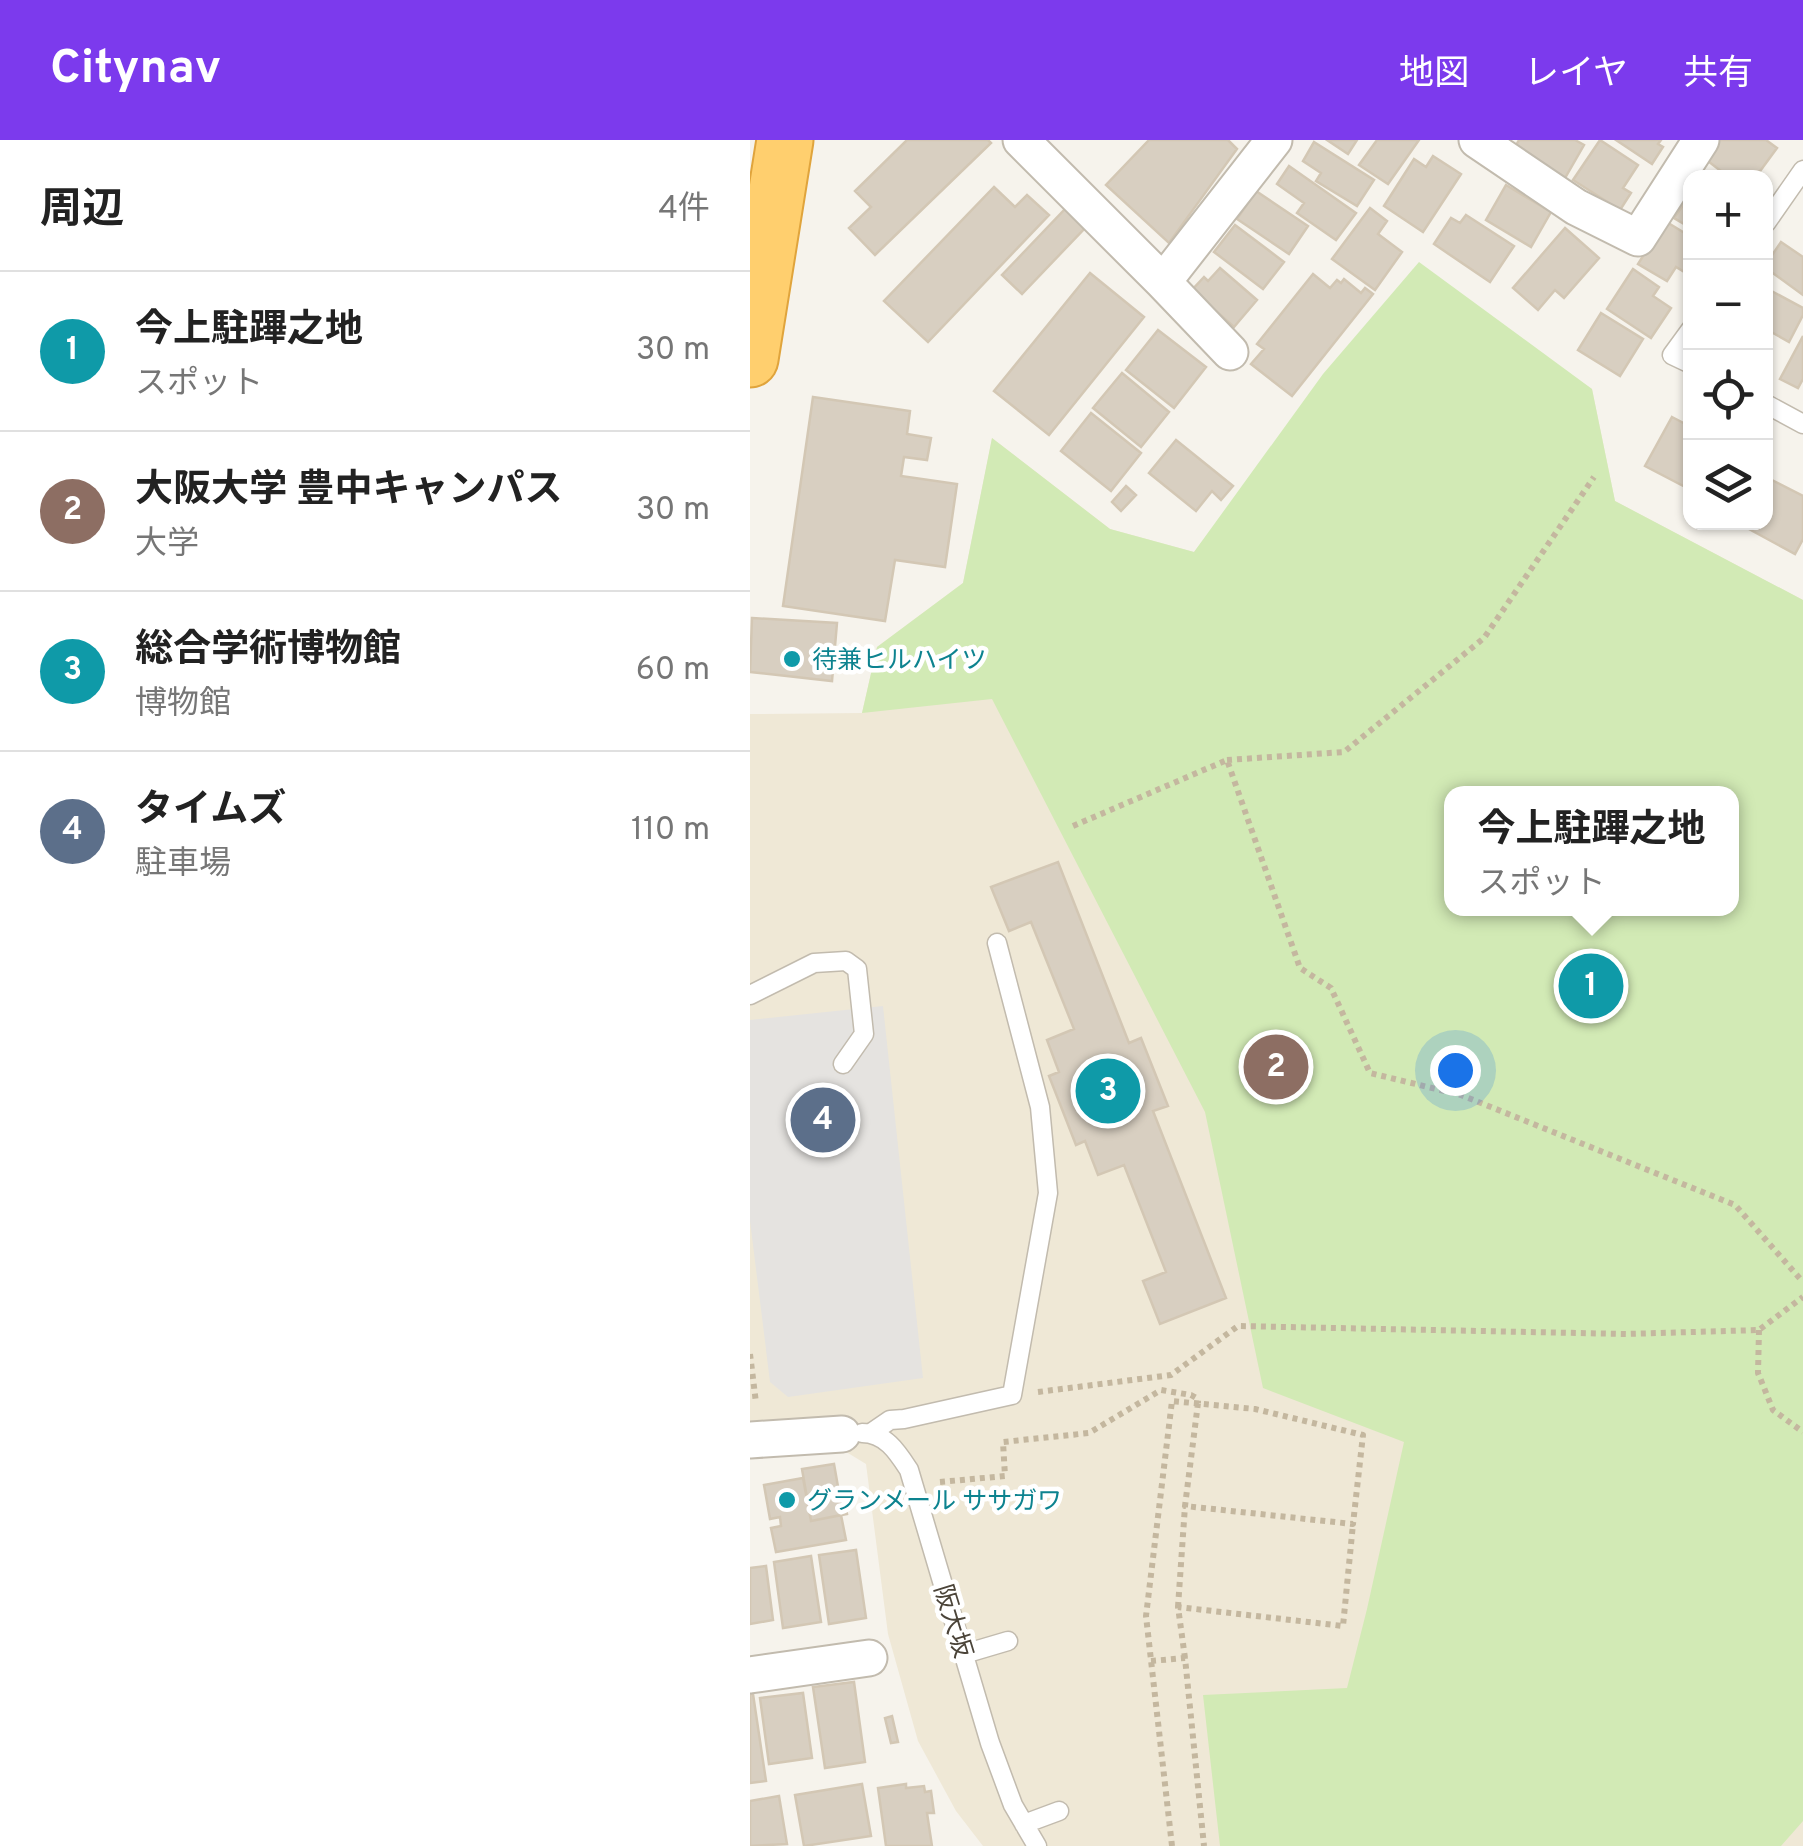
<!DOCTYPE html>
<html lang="ja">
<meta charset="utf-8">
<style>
:root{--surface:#fff;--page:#f6f6f6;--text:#222;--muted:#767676;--line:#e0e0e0;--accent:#7c3aed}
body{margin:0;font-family:Overpass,"Noto Sans JP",sans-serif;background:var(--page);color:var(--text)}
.controls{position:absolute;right:30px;top:30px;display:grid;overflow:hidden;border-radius:20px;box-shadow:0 2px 8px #0004}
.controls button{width:90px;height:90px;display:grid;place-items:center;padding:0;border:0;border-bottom:2px solid var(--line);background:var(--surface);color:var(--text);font:50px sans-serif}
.you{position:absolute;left:705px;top:930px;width:35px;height:35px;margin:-25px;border:8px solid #fff;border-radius:50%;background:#1a73e8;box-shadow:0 0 0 15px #1a73e833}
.badge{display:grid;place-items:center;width:65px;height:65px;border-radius:50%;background:var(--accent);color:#fff;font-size:32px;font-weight:700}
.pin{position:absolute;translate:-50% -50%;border:5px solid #fff;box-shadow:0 2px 10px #0006}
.popup{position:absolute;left:694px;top:646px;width:295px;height:130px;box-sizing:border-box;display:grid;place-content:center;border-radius:20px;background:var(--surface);filter:drop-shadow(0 2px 8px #0005);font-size:32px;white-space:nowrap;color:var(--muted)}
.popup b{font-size:38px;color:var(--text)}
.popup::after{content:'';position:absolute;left:50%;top:100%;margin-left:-20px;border:20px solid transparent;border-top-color:var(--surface)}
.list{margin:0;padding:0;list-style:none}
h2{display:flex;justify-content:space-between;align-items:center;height:130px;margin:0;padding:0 40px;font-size:42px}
h2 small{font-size:32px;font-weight:400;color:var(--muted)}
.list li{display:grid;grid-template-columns:65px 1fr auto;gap:30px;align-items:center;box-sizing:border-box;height:160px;padding:0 40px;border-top:2px solid var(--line)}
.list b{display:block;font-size:38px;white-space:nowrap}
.list p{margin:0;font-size:32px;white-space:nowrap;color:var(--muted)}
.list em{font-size:32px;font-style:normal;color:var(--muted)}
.icon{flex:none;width:55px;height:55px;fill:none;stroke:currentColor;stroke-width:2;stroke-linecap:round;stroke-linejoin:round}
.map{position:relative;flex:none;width:1053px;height:1706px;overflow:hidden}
header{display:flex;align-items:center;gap:60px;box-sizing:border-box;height:140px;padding:0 50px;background:var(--accent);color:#fff}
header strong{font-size:48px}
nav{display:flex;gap:55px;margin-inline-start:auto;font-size:35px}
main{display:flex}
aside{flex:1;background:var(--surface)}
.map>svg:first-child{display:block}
.education{fill:#efe8d6;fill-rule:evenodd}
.green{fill:#d2eab5;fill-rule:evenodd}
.parking{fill:#e5e3e0}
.building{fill:#d8cfc1;stroke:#d3c7b4;stroke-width:2.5}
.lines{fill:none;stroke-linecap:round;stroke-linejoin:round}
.lane-casing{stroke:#c2bbae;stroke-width:21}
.street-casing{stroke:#c2bbae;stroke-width:39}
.highway-casing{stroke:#e0a43c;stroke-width:59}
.path{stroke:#c4b79f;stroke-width:6;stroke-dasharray:5 5;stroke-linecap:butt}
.lane{stroke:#fff;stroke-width:18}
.street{stroke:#fff;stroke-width:35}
.highway{stroke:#ffcf6e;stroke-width:55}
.culture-dot{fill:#0f9aa8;stroke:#fff;stroke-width:4}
.labels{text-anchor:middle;stroke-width:9;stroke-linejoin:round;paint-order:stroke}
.culture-label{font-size:25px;fill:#0d838f;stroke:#fff;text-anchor:start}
.street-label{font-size:25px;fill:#4b4439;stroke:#fff}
</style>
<header>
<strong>Citynav</strong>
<nav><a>地図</a><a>レイヤ</a><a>共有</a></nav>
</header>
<main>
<aside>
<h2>周辺<small>4件</small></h2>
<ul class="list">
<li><span class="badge" style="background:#0f9aa8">1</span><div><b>今上駐蹕之地</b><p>スポット</p></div><em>30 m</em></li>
<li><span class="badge" style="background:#8d6e63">2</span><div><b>大阪大学 豊中キャンパス</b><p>大学</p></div><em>30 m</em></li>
<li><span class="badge" style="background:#0f9aa8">3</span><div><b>総合学術博物館</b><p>博物館</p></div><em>60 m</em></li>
<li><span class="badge" style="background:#5c6f8a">4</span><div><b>タイムズ</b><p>駐車場</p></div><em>110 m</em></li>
</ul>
</aside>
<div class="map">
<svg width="1053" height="1706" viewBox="0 0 1053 1706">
<rect width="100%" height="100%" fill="#f6f3ec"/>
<path class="education" d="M663 129 842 249 865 361 1053 460V1706H233L206 1671 168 1601 138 1494 116 1324 93 1310 0 1286V574L112 573 127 507 213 443 242 298 360 389 444 412ZM701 654H981V768H701Z"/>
<path class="green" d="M669 122 842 249 865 361 1053 460V1681L1031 1706H470L453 1555 597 1548 617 1469 654 1302 513 1248 455 972 242 559 112 573 127 507 213 443 242 298 360 389 444 412 573 234ZM701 654H981V768H701Z"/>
<path class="parking" d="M133 866 173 1238 38 1257 20 1242 0 1081V880Z"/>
<path class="building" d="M157 0H238L241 3 125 115 99 88 121 67 105 51Z
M399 0H478L487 9 419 103 356 45Z
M577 0H607L598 14Z
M627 0H669L638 44 609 25Z
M769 0H825L834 5 815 38 764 9Z
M850 0 888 25 873 48 881 53 870 70 823 40Z
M866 0H911L908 4 913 7 902 24Z
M967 0H1016L1027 8 1005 38H980L954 18Z
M564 2 624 40 607 66 566 41 571 33 553 21Z
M683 16 711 34 673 92 634 66 664 19 676 27Z
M539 26 606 73 586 100 547 73 554 63 527 44Z
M756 45 801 72 781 107 736 80Z
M244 47 265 67 277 55 299 75 178 202 134 161Z
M506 51 558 86 539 114 487 79Z
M941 54V88L924 78Z
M316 68 336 87 272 154 252 135Z
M620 68 637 81 628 94 652 112 625 150 582 119Z
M716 75 764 106 740 142 684 104 701 78 710 83Z
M915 81 941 97V136L926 127 917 141 888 124Z
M485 85 534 122 513 149 464 112Z
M815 88 849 118 814 158 805 150 788 170 763 148Z
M1031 102 1053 117V155L1016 128V124Z
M470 128 507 160 484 187 442 150 454 137 458 141Z
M883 129 909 147 903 156 921 168 901 198 857 169Z
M340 133 394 177 299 295 244 251Z
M563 134 580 148 587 140 591 143 594 139 611 153 615 148 623 154 542 256 501 224 514 209 507 204Z
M1016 148 1053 168V175L1039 202 1016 189Z
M851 173 893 199 870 236 828 210Z
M408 190 456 227 424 268 376 230Z
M1053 196V239L1048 248 1030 239Z
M372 233 419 272 391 307 343 268Z
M63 257 160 271 157 294 181 298 177 320 154 317 151 336 207 344 195 427 145 420 135 481 33 466Z
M341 273 391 313 361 351 311 311Z
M922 277 941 287V350L895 326Z
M426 300 483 346 471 360 462 351 446 371 399 333Z
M1016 337 1053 356V399L1045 414 986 382H1016Z
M376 346 386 355 371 371 362 362Z
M2 478 87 483 82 541 0 532Z
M308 722 379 903 391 898 418 966 403 971 476 1158 410 1184 393 1141 416 1132 374 1025 348 1035 335 1001 326 1005 299 936 309 932 297 900 324 889 281 782 259 791 241 747Z
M84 1324 90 1358 94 1357 97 1374 61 1381 52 1329Z
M53 1338 61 1381 91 1375 96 1400 26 1412 21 1388 31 1386 30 1377 20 1379 14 1345Z
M106 1410 116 1478 79 1484 69 1415Z
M61 1416 71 1482 33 1488 24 1422Z
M16 1426 23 1480 0 1484V1428Z
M104 1542 115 1622 75 1628 63 1547Z
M53 1553 62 1618 19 1624 10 1558Z
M0 1554H3L16 1641 0 1643Z
M142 1576 148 1602 141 1603 135 1578Z
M112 1644 121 1696 54 1706 45 1655Z
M156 1644V1648L174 1646 175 1652 181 1651 184 1673H177L182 1706H136L128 1648Z
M29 1656 37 1704 0 1706V1661Z"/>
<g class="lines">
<defs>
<path id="lane" d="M1016 83 1053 30
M941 189 922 215 941 224
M1016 264 1053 284
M0 855 64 823 96 821 107 829 114 894 93 924
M112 1293C136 1293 148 1313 159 1330L240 1603 263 1665 287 1706
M121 1293 140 1280 154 1279 262 1255 298 1053 290 967 247 803
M214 1514 258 1501
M274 1684 309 1671"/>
<path id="street" d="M271 0 413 142 524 0
M727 0 826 67 888 98 951 0
M413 142 480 212
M0 1300 92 1294
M0 1535 119 1518"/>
<path id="highway" d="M0 219 35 0"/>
</defs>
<use href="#lane" class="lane-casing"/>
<use href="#street" class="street-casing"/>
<use href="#highway" class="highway-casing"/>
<path class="path" d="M477 620 594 612 734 498 844 337
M323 686 477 620 550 828 581 848 620 933 711 955 985 1065 1053 1142
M1009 1190 1008 1233 1023 1270 1053 1292
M0 1214 6 1263
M288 1252 421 1235 488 1186 876 1194 1009 1190 1053 1157
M190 1342 255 1336 253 1302 339 1293 411 1250 441 1255 448 1259V1263
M428 1467 435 1366
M435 1518 428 1467 593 1486 603 1384
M401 1521 435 1518 454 1706
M422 1706 396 1476 422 1261 505 1269 613 1295 603 1384 435 1366 448 1263"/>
<use href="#lane" class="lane"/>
<use href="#street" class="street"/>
<use href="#highway" class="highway"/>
</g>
<g class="culture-dot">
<circle cx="42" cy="519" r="10"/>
<circle cx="37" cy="1360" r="10"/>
</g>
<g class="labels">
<g class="culture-label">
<text x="62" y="528">待兼ヒルハイツ</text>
<text x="57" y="1369">グランメール ササガワ</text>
</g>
<g class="street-label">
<text transform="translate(204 1481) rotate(73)" y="9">阪大坂</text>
</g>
</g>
</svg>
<div class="controls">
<button>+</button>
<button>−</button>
<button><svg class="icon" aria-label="locate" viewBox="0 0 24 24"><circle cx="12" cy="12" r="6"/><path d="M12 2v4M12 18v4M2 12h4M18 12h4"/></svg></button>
<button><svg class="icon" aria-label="layers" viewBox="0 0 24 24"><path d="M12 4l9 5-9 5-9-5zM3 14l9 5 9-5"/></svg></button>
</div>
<div class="you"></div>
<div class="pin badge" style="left:841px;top:846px;background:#0f9aa8">1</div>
<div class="popup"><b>今上駐蹕之地</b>スポット</div>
<div class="pin badge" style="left:526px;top:927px;background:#8d6e63">2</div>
<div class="pin badge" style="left:358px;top:951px;background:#0f9aa8">3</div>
<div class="pin badge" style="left:73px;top:980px;background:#5c6f8a">4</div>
</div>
</main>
